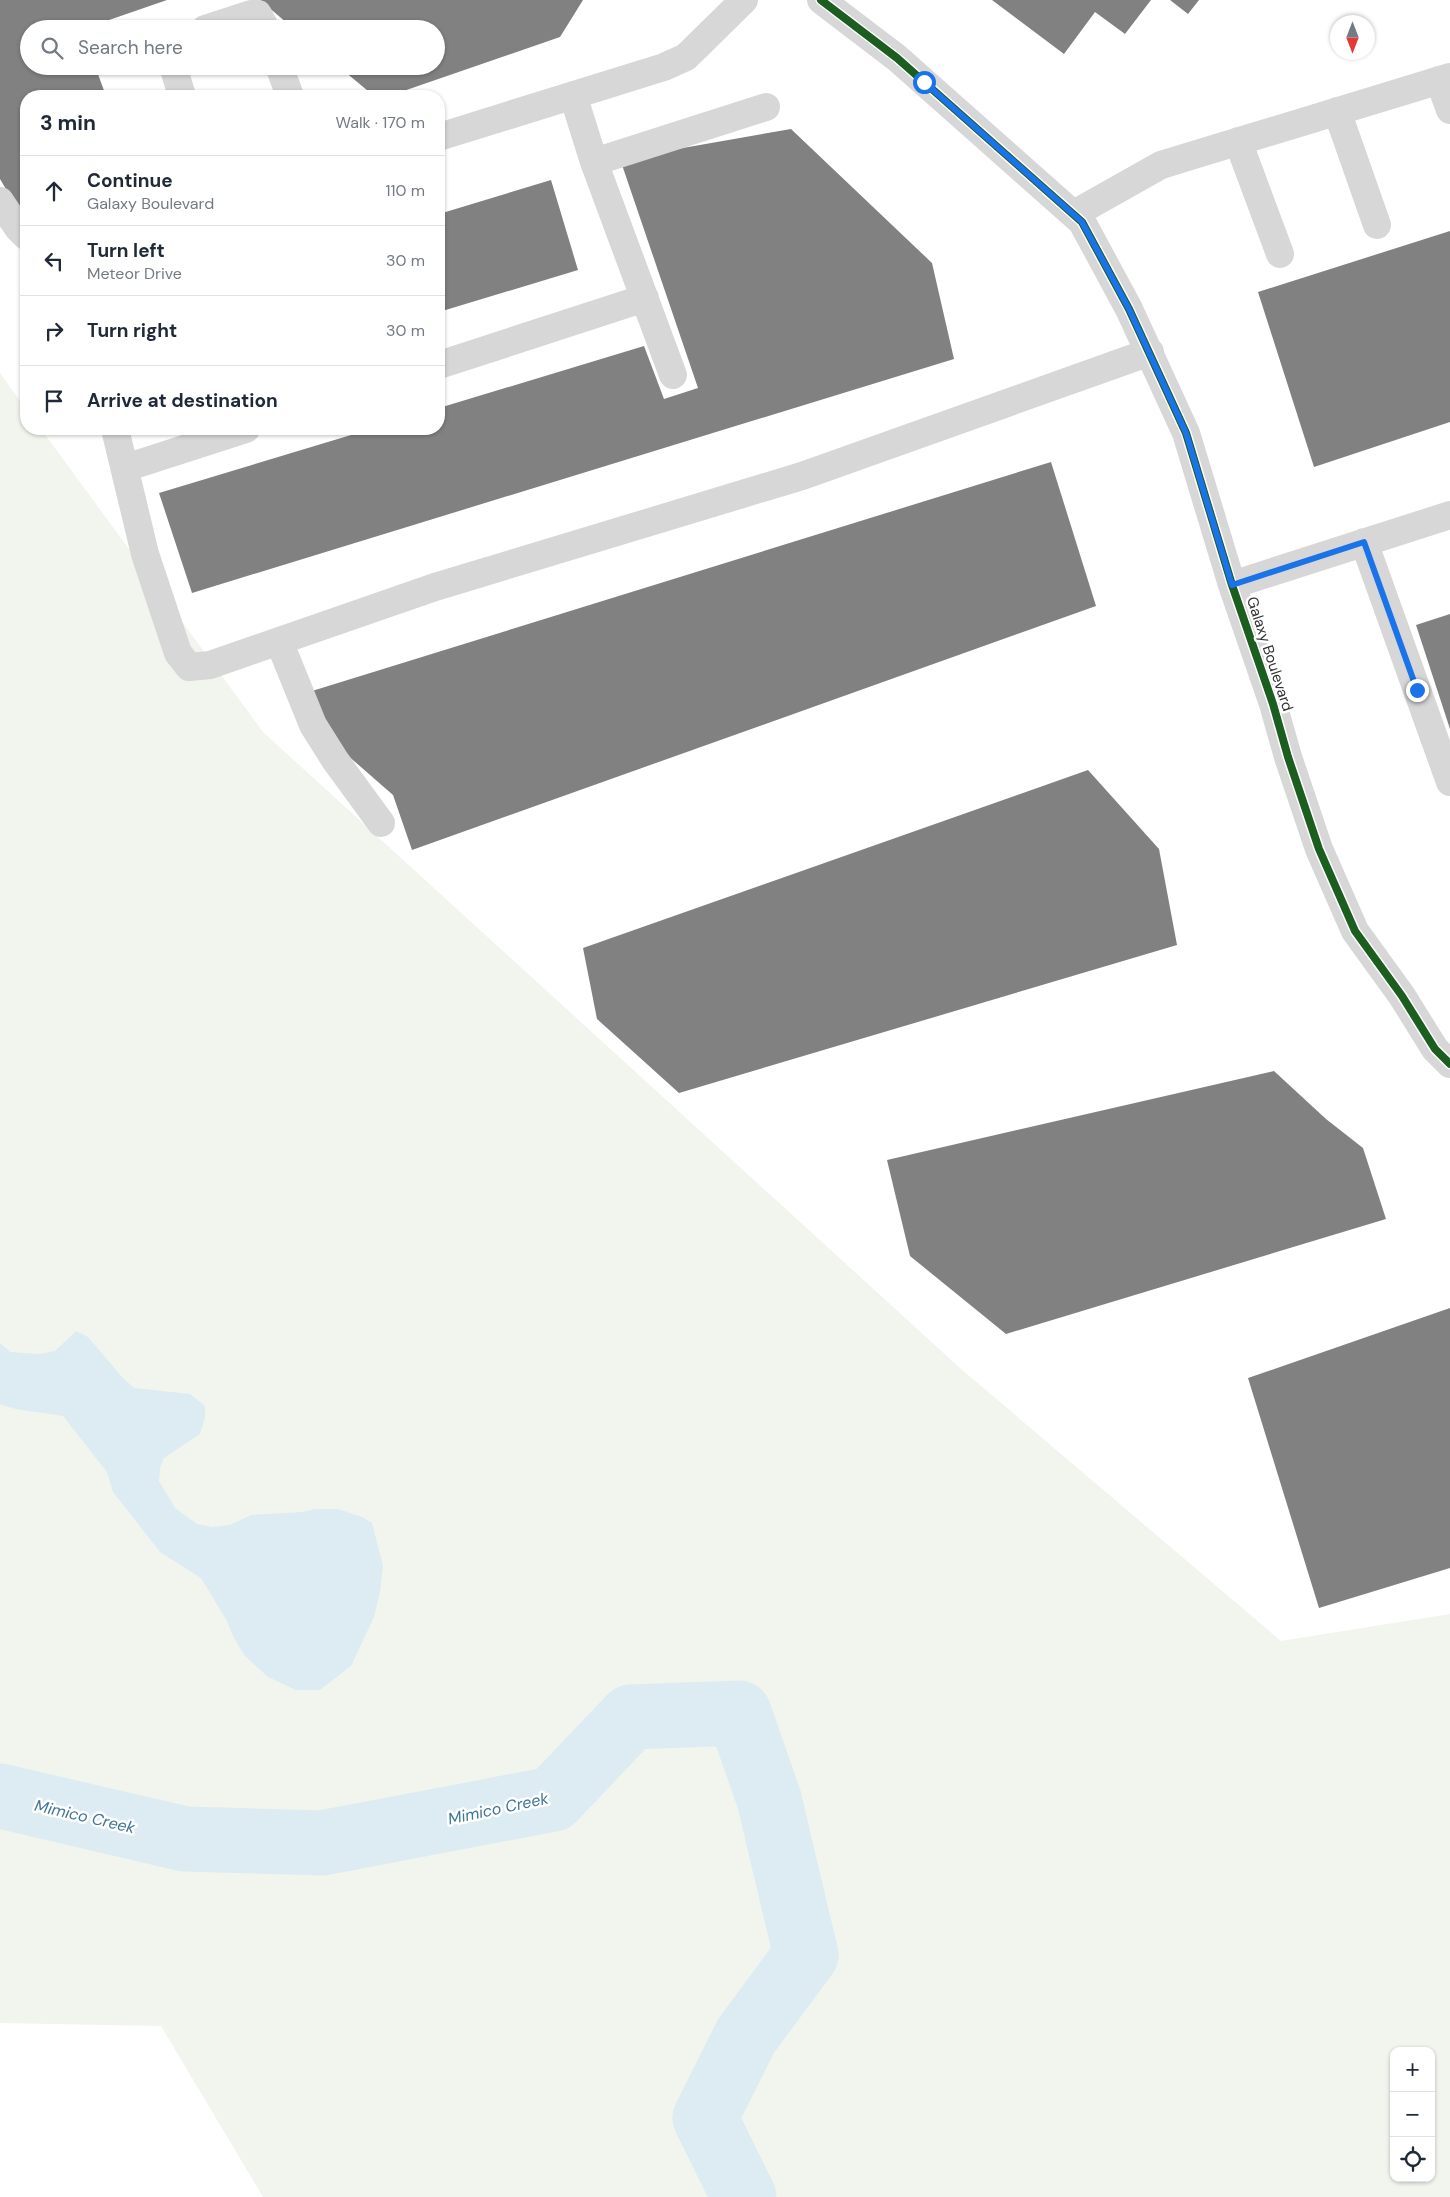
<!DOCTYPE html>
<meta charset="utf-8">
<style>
:root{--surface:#fff;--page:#f2f2f3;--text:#1f2937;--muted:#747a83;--line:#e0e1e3}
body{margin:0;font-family:"DM Sans",sans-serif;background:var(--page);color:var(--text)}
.controls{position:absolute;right:15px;bottom:15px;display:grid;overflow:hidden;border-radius:10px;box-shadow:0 1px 4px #0004}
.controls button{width:45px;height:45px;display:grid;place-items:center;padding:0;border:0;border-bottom:1px solid var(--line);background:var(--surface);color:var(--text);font:25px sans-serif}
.compass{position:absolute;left:1330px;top:15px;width:45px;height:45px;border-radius:50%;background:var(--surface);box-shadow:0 1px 4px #0004;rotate:180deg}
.stop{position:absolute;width:15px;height:15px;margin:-11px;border:4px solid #1a73e8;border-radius:50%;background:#fff}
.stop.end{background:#1a73e8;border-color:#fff;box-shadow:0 1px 5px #0008}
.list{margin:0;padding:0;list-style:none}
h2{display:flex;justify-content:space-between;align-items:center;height:65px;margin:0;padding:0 20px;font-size:21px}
h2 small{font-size:16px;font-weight:400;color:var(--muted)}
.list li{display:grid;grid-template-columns:32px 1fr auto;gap:15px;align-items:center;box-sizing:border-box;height:70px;padding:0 20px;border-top:1px solid var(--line)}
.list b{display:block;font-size:19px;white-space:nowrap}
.list p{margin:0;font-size:16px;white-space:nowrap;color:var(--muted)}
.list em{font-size:16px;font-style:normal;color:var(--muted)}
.icon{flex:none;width:28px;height:28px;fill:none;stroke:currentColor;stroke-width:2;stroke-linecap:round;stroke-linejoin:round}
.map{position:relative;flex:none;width:1450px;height:2197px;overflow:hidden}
.search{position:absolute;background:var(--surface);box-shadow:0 1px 4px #0004;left:20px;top:20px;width:425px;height:55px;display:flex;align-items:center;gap:12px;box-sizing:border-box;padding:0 18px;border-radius:28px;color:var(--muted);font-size:19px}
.panel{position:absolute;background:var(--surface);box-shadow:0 1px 4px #0004;left:20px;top:90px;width:425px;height:345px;border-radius:20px}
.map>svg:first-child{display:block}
.green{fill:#f1f5ed;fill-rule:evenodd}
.water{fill:#ddebf3}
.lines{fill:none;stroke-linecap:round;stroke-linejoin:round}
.river{stroke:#ddebf3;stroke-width:65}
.building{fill:#818181}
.minor{stroke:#d7d7d7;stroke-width:28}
.cycleway-casing{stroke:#fff;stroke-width:11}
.cycleway{stroke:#1b5e20;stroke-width:8}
.route{stroke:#1a73e8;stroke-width:6}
.labels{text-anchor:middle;stroke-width:5;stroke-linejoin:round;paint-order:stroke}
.street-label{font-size:15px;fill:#333;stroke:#fff}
.water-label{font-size:16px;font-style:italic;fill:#3f7597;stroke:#fff}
</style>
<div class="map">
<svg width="1450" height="2197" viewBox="0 0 1450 2197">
<rect width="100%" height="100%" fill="#fff"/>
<path class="green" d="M0 373 26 409V429H41L263 732 960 1368 1281 1641 1450 1614V2197H263L161 2026 0 2023ZM1394 2051H1431V2178H1394Z"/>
<path class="water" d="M76 1331 88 1337 123 1378 134 1388 190 1394 205 1406V1418L200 1434 164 1458 160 1468 159 1481 175 1508 197 1524 212 1527 230 1525 251 1515 302 1512 315 1509H338L362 1517 372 1523 383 1566 380 1592 374 1617 351 1666 320 1690H296L268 1677 244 1655 232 1634 227 1621 201 1578 160 1552 113 1492 107 1472 63 1416C41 1412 21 1412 0 1404V1343L10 1352 39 1354 55 1351Z"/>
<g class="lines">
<path class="river" d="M0 1796 185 1839 322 1843 553 1799 631 1717 739 1713 769 1799 806 1955 746 2036 705 2118 744 2197"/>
</g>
<path class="building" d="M0 0H167L83 29H29V66H95L106 96H26V223L0 179Z
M260 0H583L560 37 389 96H374L338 66H436V29H294Z
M992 0H1151L1125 34 1095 12 1064 54Z
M1170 0H1199L1188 14Z
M791 129 932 263 954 359 192 593 159 493 371 429H439V408L644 346 664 399 698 388 620 159Z
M551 180 578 270 439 312V214Z
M1450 231V422L1314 467 1258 292Z
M1051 462 1096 606 412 850 393 795 330 740 312 691Z
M1450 614V729L1416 625Z
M1088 770 1159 849 1177 945 679 1093 597 1019 583 948Z
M1274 1071 1326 1119 1363 1148 1386 1219 1006 1334 910 1256 887 1160Z
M1450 1308V1568L1319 1608 1248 1378Z"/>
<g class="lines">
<path class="minor" d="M821 0 897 58 1082 222 1129 309 1186 433 1232 585 1273 704 1288 757 1319 849 1355 931 1402 996 1435 1049 1450 1064
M205 29 251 14H258L266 29
M173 66 182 96
M279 66 290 96
M1439 80 1450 110
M573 95 594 162 673 375
M1337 111 1377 225
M439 137 664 67 686 57 744 0
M1238 141 1280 254
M594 162 766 107
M0 201 18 228 26 236
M1074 214 1161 165 1450 77
M439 365 645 298
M115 429 145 554 178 653 189 667 210 665 435 587 802 476 1150 352
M125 468 246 429
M1364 542 1450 782
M1232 585 1450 515
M279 641 313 725 335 760 381 823"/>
<defs>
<path id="cycleway" d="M821 0 897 58 1082 222 1129 309 1186 433 1232 585 1273 704 1288 757 1319 849 1355 931 1402 996 1435 1049 1450 1064"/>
</defs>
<use href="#cycleway" class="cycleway-casing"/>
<use href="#cycleway" class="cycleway"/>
</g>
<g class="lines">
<path class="route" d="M924 82 1082 222 1129 309 1186 433 1232 585 1364 542 1417 690"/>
</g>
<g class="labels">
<g class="street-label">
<text transform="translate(1270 654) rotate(72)" y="5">Galaxy Boulevard</text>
</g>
<g class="water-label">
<text transform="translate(498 1808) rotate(-12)" y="6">Mimico Creek</text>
<text transform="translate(85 1816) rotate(13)" y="6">Mimico Creek</text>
</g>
</g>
</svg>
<div class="controls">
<button>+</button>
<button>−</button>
<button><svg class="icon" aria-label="locate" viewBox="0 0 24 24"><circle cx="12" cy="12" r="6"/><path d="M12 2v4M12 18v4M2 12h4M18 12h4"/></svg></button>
</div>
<svg class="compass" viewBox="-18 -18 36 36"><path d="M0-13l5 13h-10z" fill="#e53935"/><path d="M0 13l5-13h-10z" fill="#747a83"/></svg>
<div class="stop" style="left:924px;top:82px"></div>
<div class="stop end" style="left:1417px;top:690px"></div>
<div class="search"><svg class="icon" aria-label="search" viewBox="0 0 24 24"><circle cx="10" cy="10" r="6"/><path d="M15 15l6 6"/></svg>Search here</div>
<section class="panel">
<h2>3 min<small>Walk · 170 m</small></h2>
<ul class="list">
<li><svg class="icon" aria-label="ahead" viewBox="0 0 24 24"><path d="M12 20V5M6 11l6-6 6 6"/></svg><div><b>Continue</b><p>Galaxy Boulevard</p></div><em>110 m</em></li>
<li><svg class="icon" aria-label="left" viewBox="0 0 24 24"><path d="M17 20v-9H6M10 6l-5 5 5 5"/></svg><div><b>Turn left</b><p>Meteor Drive</p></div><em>30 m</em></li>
<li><svg class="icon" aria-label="right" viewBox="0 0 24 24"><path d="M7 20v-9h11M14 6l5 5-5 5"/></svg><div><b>Turn right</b></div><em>30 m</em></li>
<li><svg class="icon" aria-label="arrive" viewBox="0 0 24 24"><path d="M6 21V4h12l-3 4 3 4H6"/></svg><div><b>Arrive at destination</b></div></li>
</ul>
</section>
</div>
